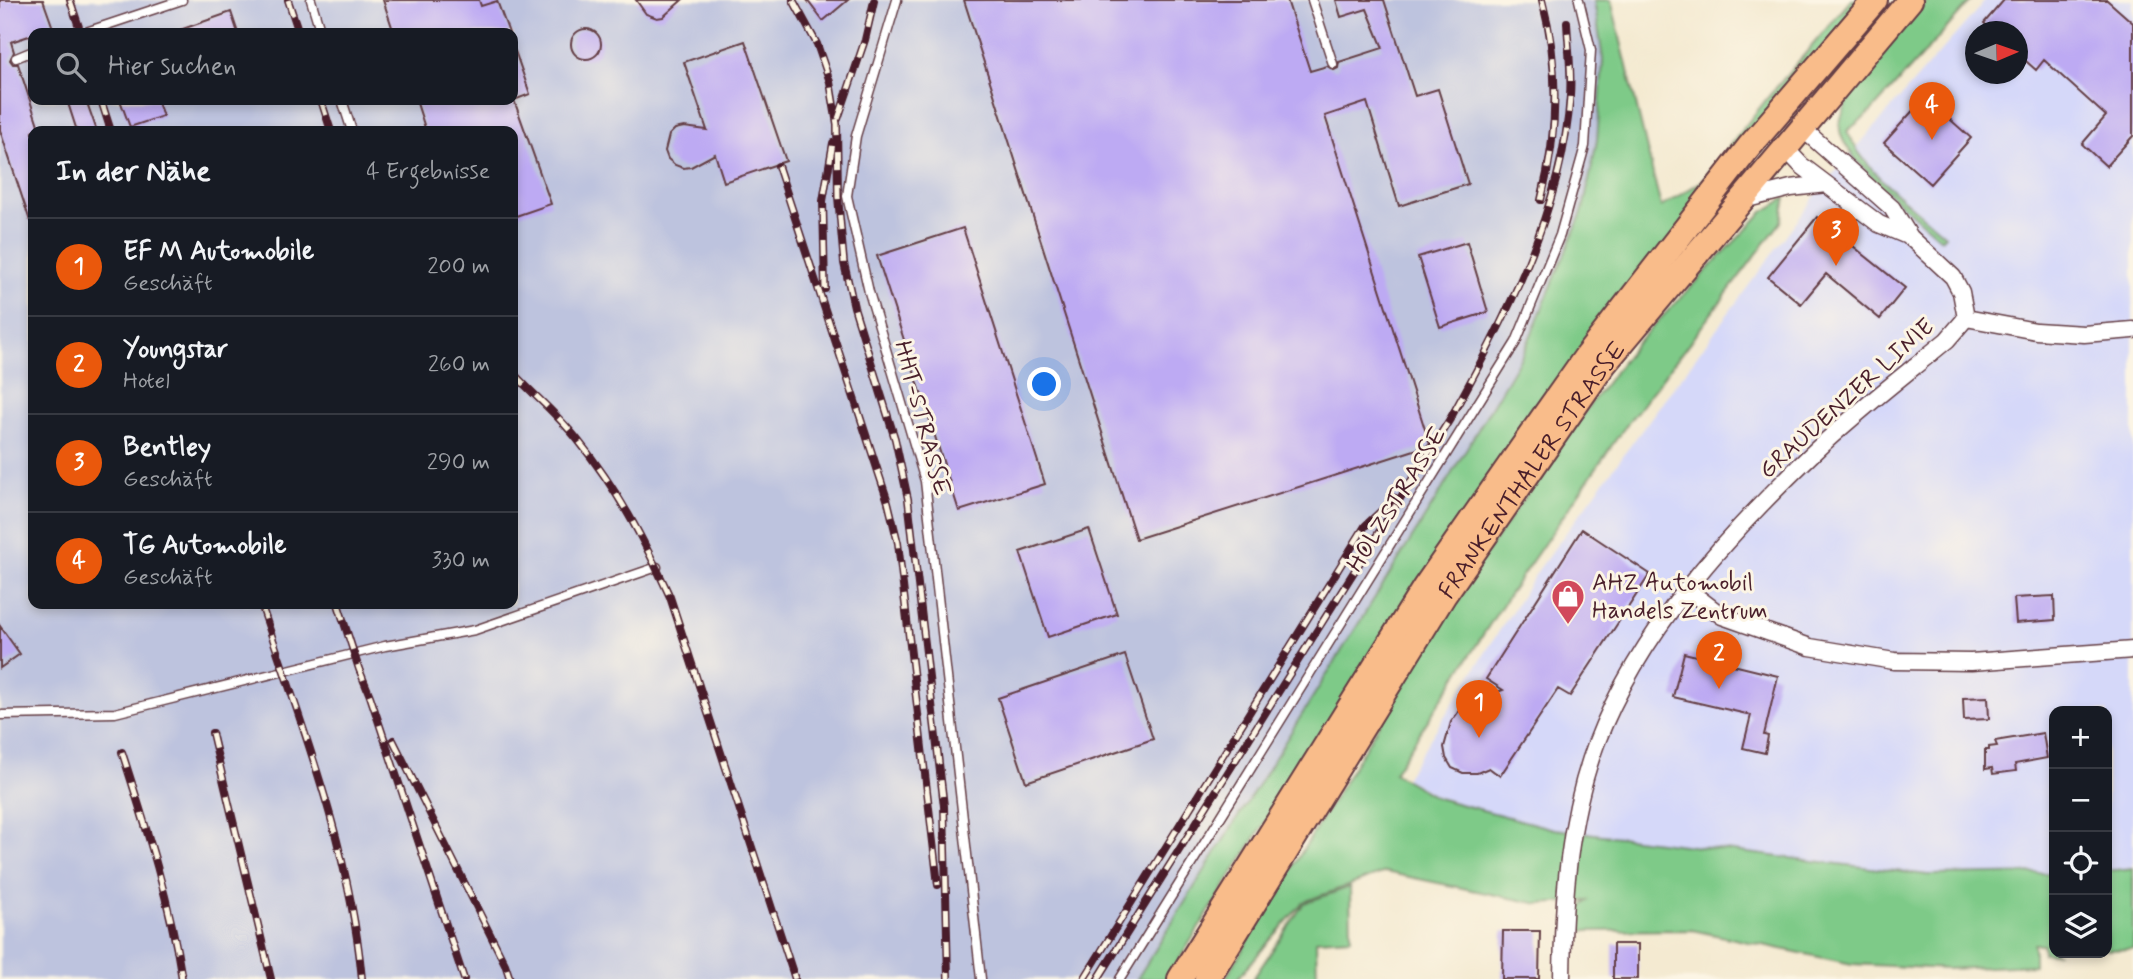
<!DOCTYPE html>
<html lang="de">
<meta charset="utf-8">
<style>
:root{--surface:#171b24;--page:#242831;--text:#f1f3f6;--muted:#9ea1a6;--line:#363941;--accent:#ea580c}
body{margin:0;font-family:Mynerve,sans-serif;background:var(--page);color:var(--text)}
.controls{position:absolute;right:21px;bottom:21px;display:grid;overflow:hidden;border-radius:14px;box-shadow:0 4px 10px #0003}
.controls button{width:63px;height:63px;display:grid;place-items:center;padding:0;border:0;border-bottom:2px solid var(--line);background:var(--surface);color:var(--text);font:35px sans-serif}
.compass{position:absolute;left:1965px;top:21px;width:63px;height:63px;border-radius:50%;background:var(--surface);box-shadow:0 4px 10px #0003;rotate:88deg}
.you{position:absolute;left:1045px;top:385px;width:24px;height:24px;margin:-18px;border:5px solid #fff;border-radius:50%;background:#1a73e8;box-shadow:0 0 0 10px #1a73e833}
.badge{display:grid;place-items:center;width:46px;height:46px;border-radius:50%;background:var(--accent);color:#fff;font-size:23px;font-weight:700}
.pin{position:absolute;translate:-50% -58px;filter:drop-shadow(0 2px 4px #0008)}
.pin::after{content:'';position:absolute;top:37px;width:24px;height:21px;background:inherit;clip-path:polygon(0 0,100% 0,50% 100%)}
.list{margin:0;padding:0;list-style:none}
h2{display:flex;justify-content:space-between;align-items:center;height:91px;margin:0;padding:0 28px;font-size:30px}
h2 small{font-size:23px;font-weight:400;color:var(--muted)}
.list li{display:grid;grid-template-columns:46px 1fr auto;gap:21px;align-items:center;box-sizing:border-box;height:98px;padding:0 28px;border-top:2px solid var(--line)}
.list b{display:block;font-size:26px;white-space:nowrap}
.list p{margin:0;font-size:23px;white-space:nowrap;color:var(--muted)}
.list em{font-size:23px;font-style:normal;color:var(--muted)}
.icon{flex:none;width:38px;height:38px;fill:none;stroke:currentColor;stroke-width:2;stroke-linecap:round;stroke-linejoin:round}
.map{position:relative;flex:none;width:2133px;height:979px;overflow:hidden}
.search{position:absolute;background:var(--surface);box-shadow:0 4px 10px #0003;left:28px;top:28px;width:490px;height:77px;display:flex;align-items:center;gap:18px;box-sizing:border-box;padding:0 24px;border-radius:14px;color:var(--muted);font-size:26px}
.panel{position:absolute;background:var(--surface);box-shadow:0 4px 10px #0003;left:28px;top:126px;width:490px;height:483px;border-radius:14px}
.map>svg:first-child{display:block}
.built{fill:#d5d8f9;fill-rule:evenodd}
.industrial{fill:#bdc3de;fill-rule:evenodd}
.green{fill:#7eca88;stroke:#64745a;stroke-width:2}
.building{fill:#bdaaf3}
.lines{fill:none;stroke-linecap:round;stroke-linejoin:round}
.lane-casing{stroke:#643d44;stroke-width:11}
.street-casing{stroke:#643d44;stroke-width:19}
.primary-casing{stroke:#643d44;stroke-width:28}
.lane{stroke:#fff;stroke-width:8}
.street{stroke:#fff;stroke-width:16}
.primary{stroke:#f9bc8a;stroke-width:24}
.rail-casing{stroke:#4a1f2b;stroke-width:8}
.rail{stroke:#fcf5e5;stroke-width:5;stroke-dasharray:16;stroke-linecap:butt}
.labels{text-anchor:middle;stroke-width:6;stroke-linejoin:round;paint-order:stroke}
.street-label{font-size:24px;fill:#4a1f2b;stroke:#fcf5e5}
.poi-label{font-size:24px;fill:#4a1f2b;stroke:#fcf5e5;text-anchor:start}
</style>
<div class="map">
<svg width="2133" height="979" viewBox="0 0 2133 979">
<rect width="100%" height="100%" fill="#fcf5e5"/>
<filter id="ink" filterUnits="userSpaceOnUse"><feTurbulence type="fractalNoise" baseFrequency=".0143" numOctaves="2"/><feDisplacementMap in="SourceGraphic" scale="14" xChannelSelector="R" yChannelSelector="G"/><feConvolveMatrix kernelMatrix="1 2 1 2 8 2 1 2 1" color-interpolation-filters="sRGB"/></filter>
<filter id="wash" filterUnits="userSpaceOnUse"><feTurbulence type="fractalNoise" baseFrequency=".00686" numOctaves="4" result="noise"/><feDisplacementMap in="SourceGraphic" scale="28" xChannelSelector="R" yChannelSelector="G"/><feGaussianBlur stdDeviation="1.57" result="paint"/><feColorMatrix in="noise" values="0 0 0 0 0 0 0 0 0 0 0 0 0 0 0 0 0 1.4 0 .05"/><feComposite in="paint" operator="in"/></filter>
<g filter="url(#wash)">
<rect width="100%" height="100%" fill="#f4ead1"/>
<path class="built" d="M1986 0H2133V867L2107 870V711H2054V873L1928 875 1554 829 1438 797 1405 778 1539 569 1821 188ZM1976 32H2018V74H1976Z"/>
<path class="industrial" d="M0 0H1611L1658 209 1140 979H0ZM33 33H513V100H33ZM33 131H513V604H33Z"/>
<path class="green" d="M1594 0H1611L1661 207 1702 181 1769 96 1851 0H1860L1308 753 1167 979H1137L1440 493 1524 352 1583 210 1597 140 1603 60Z
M1928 0H1972L1871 112 1847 131C1864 173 1912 205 1945 235L1941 239C1917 217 1845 161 1840 131 1835 98 1906 26 1928 0Z
M1786 198 1781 222 1619 435 1508 596 1394 773 1437 798 1554 829 1928 875 2054 873V953H2058H2043V944H2034V965L1947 969 1852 964 1692 930 1581 931V907L1588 901 1539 904 1385 872 1303 902 1237 979H1225L1453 602 1561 443 1635 345 1763 212Z
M2133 868V949L2107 950V871Z
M1350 887 1351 938 1316 940 1317 979H1253L1304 903Z"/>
<g id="blocks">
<path class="building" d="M0 0H43L53 28 11 42 14 52 10 60 13 64H18L40 131H33V221H30L0 130Z
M383 0H479L481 6 497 1 509 33H394Z
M636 0H682L663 17 657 18 646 14Z
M807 0H848L823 21Z
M964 0H1287L1310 71 1327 66 1334 70 1338 68 1339 62 1383 48 1367 9 1341 17 1336 0H1384L1415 96 1438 89 1468 184 1399 206 1367 102 1325 116 1430 445 1136 539Z
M2004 0H2107L2133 23V136L2106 166 2082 144 2106 116 2044 60 2036 70 2018 54V32H1993L1984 23Z
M231 12 238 33H177V31Z
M571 44a15 15 0 1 1 30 0a15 15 0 1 1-30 0Z
M745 41 786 161 724 182 715 154 691 167 683 168 675 165 668 159 665 151 669 135 675 129 684 127 707 130 684 62Z
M515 51 530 94 514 100 551 204 513 217V131H426L416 100H513V52Z
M1925 97 1971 138 1930 184 1884 143Z
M67 100H86L97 131H77Z
M120 100H157L163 116 130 127Z
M1817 217 1905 288 1880 319 1826 274 1801 304 1768 277Z
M963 228 1045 484 959 511 877 256Z
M1467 242 1488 312 1440 327 1418 257Z
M1089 529 1117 614 1048 637 1020 552Z
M1582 529 1650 574 1570 696 1558 689 1500 776 1489 768 1477 773H1463L1452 768 1446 758 1444 747 1451 722 1459 711 1471 701 1503 690 1486 679Z
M2054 596 2055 620 2016 623 2014 598Z
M0 626 20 654 0 668Z
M1684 653 1778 676 1764 735 1768 736 1765 753 1743 748 1751 715 1673 697Z
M1125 655 1153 739 1026 782 998 698Z
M1988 697 1989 719 1964 720 1963 698Z
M2043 733 2047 758 2015 764 2016 771 1993 774 1992 768 1985 769V750H1989V747L1997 746 1995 741Z
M1503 931H1540L1539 979H1502Z
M1613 944H1638V979H1613Z"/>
</g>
</g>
<g filter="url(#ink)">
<use href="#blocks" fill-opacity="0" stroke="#643d44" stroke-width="2"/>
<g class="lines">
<defs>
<path id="lane" d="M311 0 321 33
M897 0 856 136 847 196 869 292 925 481 981 979
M1312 0 1333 64
M83 33 182 0
M16 58 33 51
M342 100 352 131
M0 715 115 713 385 646 475 630 657 567
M1120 979 1516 342 1560 235 1585 146 1591 50 1579 0"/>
<path id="street" d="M1786 149 1801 165 1879 224 1910 237
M1743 200 1791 188 1826 184
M1966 318 2036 331 2084 334 2133 330
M1688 590 1722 616 1810 647 1894 661 1971 662 2133 650
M1562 979C1563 900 1568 819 1596 744 1639 631 1727 535 1813 453 1855 413 1902 377 1947 340L1966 318 1961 292 1953 277 1910 237 1892 208 1803 129"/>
<g id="primary">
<path d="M1180 979 1425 587 1542 419 1588 354 1749 147 1875 0"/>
<path id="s1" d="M1207 979 1444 595 1604 364 1910 0"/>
</g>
</defs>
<use href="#lane" class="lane-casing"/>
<use href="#street" class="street-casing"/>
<use href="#primary" class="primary-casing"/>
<use href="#lane" class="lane"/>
<use href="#street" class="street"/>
<use href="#primary" class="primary"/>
<defs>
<path id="rail" d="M70 0 81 33
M288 0 299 33
M793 0 817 44 830 82 837 124 838 197 844 263 854 307 895 439 908 499 944 806 948 979
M101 100 111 131
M321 100 331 131
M838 119 865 40 874 1
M778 166 888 502 898 543 938 885
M1541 200C1558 133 1560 67 1542 0
M825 289 823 201 833 143
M513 373C534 395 558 415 577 439 618 490 643 538 670 597L795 979
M261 604C302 726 350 849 362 979
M338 604 359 669 370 696 464 979
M212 733 271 979
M393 740 505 964 510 979
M122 752C146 827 170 901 182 979
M1084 979 1365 526 1395 498
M1098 979 1450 419C1504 321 1563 210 1570 96 1572 72 1568 46 1567 22"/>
</defs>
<use href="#rail" class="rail-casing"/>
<use href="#rail" class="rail"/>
</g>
</g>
<defs>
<symbol id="shop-pin" viewBox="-11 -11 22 30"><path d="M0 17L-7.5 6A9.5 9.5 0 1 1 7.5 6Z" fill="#d1495b" stroke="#fcf5e5"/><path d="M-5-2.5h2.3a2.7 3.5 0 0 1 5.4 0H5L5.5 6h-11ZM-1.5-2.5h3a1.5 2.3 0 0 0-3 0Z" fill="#fff"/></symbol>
</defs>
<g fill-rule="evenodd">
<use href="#shop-pin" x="1549" y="577" width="38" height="52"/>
</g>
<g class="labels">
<g class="street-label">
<text transform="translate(1846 398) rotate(-42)" y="8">GRAUDENZER LINIE</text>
<text transform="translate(923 418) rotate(75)" y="8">HHT-STRASSE</text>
<text dy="8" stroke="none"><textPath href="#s1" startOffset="604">FRANKENTHALER STRASSE</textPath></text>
<text transform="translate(1396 499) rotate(-58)" y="8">HOLZSTRASSE</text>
</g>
<g class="poi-label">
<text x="1592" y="590">AHZ Automobil<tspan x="1592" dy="28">Handels Zentrum</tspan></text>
</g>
</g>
</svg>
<div class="controls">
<button>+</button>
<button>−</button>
<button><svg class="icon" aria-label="locate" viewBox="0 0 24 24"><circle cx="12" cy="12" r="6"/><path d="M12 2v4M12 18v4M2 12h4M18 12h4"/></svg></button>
<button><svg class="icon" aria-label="layers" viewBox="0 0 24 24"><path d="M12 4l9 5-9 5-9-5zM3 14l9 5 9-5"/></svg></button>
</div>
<svg class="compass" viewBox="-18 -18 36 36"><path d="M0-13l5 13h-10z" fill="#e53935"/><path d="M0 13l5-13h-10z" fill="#9ea1a6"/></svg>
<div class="you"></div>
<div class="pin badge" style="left:1479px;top:738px">1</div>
<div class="pin badge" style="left:1719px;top:689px">2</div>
<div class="pin badge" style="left:1836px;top:266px">3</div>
<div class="pin badge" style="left:1932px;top:140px">4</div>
<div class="search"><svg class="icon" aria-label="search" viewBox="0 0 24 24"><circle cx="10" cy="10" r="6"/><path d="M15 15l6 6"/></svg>Hier suchen</div>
<section class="panel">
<h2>In der Nähe<small>4 Ergebnisse</small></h2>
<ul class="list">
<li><span class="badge">1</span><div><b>EF M Automobile</b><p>Geschäft</p></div><em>200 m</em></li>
<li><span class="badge">2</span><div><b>Youngstar</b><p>Hotel</p></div><em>260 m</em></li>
<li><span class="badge">3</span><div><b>Bentley</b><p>Geschäft</p></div><em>290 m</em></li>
<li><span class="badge">4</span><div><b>TG Automobile</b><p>Geschäft</p></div><em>330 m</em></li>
</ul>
</section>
</div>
